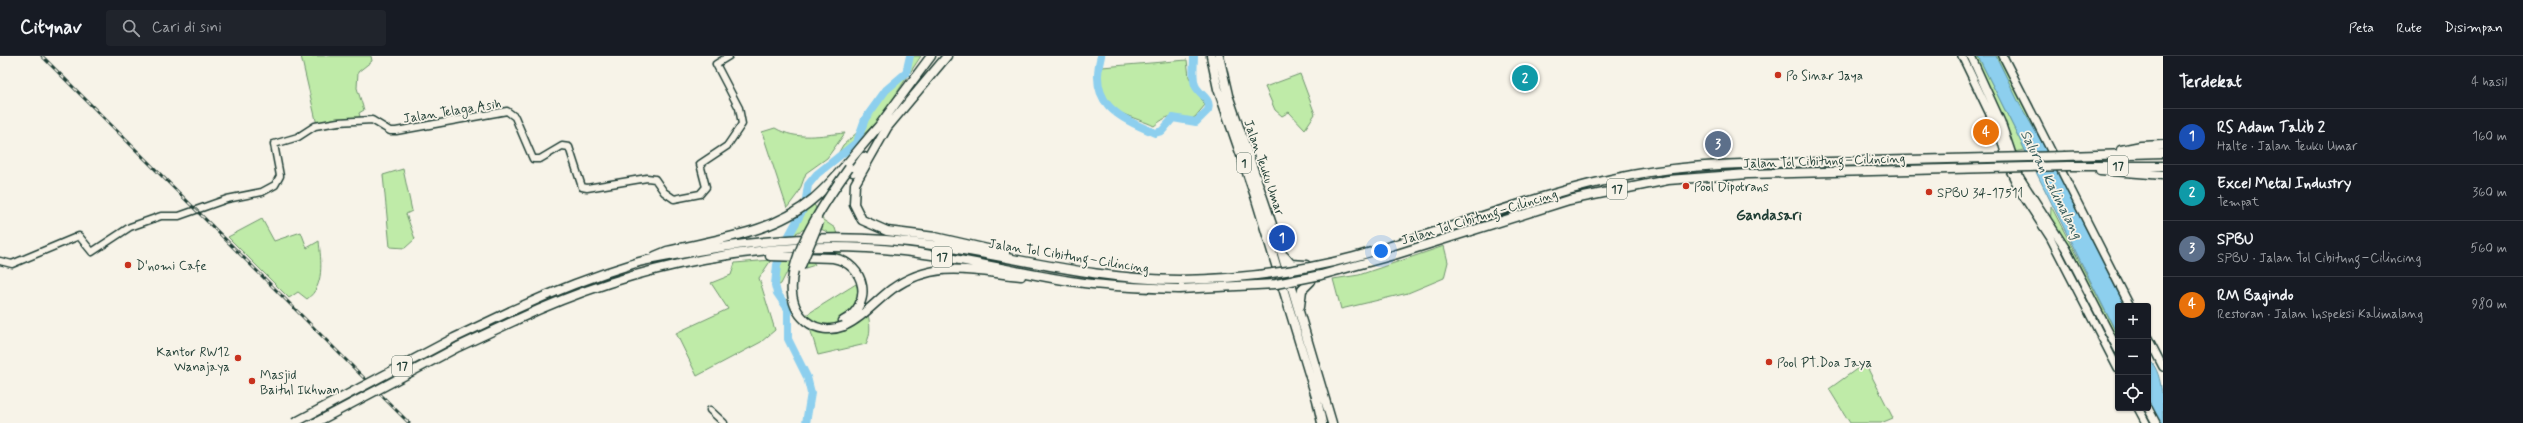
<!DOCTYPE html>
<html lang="id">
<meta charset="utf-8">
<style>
:root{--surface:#171b24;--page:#20242c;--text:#f1f3f6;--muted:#9ea1a6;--line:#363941;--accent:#c8321e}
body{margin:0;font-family:Mynerve,sans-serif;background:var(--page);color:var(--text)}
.controls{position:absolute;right:12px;bottom:12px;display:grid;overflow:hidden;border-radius:4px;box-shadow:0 1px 3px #0004}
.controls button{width:36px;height:36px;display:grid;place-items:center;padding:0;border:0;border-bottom:1px solid var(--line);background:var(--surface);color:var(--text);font:20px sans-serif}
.you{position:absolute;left:1381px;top:195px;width:14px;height:14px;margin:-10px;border:3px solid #fff;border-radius:50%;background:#1a73e8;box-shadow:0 0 0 6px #1a73e833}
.badge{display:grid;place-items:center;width:26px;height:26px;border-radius:50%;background:var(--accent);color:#fff;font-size:13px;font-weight:700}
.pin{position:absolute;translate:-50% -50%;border:2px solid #fff;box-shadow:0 1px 4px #0006}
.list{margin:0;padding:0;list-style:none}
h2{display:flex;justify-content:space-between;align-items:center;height:52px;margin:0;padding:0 16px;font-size:17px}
h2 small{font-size:13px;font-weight:400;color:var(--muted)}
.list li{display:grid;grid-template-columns:26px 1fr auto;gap:12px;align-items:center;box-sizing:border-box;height:56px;padding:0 16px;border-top:1px solid var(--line)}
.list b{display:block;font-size:15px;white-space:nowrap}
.list p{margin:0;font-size:13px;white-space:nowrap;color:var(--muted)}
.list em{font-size:13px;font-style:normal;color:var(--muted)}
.icon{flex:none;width:22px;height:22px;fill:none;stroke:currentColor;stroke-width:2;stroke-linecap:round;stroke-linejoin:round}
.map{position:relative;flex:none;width:2163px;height:367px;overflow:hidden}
header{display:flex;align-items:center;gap:24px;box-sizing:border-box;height:56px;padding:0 20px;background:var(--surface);border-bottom:1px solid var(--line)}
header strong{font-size:19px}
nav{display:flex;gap:22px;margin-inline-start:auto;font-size:14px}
.search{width:280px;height:36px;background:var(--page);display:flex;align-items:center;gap:10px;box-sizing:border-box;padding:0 14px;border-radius:4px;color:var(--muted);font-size:15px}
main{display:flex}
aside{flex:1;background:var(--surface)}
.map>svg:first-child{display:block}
.green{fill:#bfeba8;stroke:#6f946e}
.water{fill:#8dcfee;stroke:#6195a4}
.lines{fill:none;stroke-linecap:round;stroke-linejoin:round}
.river{stroke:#8dcfee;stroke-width:8}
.secondary-casing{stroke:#1f3d34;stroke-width:9}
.primary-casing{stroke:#1f3d34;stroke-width:10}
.highway-casing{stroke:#1f3d34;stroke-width:11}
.secondary{stroke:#f7f3e8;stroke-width:6}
.primary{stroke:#f7f3e8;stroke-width:7}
.highway{stroke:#f7f3e8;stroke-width:8}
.rail-casing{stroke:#1f3d34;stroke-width:3}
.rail{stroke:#f7f3e8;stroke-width:1.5;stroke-dasharray:4.5;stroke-linecap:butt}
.highway-bridge-casing{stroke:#1f3d34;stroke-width:11;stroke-linecap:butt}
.highway-bridge{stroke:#f7f3e8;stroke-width:8}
.poi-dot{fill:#c8321e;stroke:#f7f3e8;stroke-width:1.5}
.labels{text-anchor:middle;stroke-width:3.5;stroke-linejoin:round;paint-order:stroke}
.shield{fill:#f7f3e8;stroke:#60746a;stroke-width:1}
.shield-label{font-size:12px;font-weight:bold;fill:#1f3d34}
.poi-label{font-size:13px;fill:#1f3d34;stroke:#f7f3e8;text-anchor:start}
.street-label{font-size:13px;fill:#1f3d34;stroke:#f7f3e8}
.water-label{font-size:14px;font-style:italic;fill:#355a59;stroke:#f7f3e8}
.quarter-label{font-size:15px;font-weight:bold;fill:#1f3d34;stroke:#f7f3e8}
</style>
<header>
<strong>Citynav</strong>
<div class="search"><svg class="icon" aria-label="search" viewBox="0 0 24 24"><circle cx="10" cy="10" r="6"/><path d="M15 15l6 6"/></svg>Cari di sini</div>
<nav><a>Peta</a><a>Rute</a><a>Disimpan</a></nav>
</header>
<main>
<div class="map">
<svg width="2163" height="367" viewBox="0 0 2163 367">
<rect width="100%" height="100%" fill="#f7f3e8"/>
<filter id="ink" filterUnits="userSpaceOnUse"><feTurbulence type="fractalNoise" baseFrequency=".025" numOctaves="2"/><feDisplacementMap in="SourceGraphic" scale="8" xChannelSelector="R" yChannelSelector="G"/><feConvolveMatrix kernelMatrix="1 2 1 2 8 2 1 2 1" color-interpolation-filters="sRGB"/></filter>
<g filter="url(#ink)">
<path class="green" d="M301 0H371L372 5 358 16 357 32 364 54 359 57 362 67 318 73Z
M911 0H921L881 61 839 103V96L843 89 860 74 883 41 906 20Z
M1971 0H1978L2025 94 2013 96Z
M1996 0H2003L2051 92C2032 82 2007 21 1996 0Z
M1187 4 1189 21 1205 49 1195 61 1187 65C1171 58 1168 59 1154 70 1137 61 1105 58 1100 33 1099 27 1101 18 1102 11Z
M1300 18 1315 58 1305 73 1289 56 1282 60 1275 54 1265 31Z
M775 72C797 85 821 79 845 77L827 102 806 117 799 136 787 152 762 76Z
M403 113 412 155 406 158 415 183 405 192 390 191 383 119Z
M808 138 823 164 835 172 839 185 840 200 829 204 827 176 813 169 796 177 815 209 786 218 781 228 774 232C775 219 776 205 782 193 794 171 806 164 808 138Z
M2051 150 2118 280V313L2050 181Z
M262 163 274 185 301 176 307 192 319 185C321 205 325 230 307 243L298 236 289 242 228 181Z
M1444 190 1448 206 1444 222 1408 237 1341 253 1333 223 1359 219Z
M771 204 759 222 775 274 761 286 697 320 676 277 728 253 711 227 731 219 735 207Z
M856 228C864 248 876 268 866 288L818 299 806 259Z
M1865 307 1893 362 1881 367H1850L1829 333Z"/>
<path class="water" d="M1978 0H1996L2020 49 2043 88 2125 250H2118V280Z
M2148 303C2163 314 2163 346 2163 367H2160L2148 343Z"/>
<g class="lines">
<path class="river" d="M1101 0C1088 47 1117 61 1155 77L1162 75 1173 62 1196 66 1208 54C1212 42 1199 39 1195 29 1192 20 1194 9 1194 0
M806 367 811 337 807 321 788 283V253L777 237 775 229 777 209 786 185 805 150 808 129 817 118 857 86 865 63 886 34 906 17 910 0"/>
<defs>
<path id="secondary" d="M0 205 12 208 79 180 92 196 130 171 161 160H179L227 143 262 136 275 129 280 120 274 88 298 81 315 70 338 66 372 64 390 75H396L507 55 515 61 533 103H540L562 90 569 91 582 131 587 132 647 122 655 123 664 136 674 143 700 138 706 131 700 108 727 90 742 68 739 52 716 8 729 0
M710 354 724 367"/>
<path id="primary" d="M1962 0 2000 79 2007 104
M1971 0 2001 66 2020 122 2066 193 2118 294
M2003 0 2130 250
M2008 110 2020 135 2050 181 2118 313
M2148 282 2163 311
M2138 352 2146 367
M2148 352 2156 367"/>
<path id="highway" d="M1211 0 1218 33 1255 140 1317 344 1322 367
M1219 0 1228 39 1282 198 1332 367
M888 70 855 128 854 148 862 164 887 175 935 181 1005 197
M876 74 931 0
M885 74 947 0
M2121 94 2141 90 2163 89
M2065 100 2163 97
M2068 110H2163
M2100 114 2163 119
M853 116 864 101
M655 200 667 195C717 183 774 177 813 143 835 125 859 92 879 70
M770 200 833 202C866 208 874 249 843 265
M1284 200 1291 208 1306 209
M1300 250 1302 234 1311 225
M511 255C552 236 596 219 639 206 654 202 671 200 686 197 767 182 851 177 932 189 1015 201 1096 224 1180 224
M516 264C634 208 772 180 903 195 964 202 1024 219 1084 227 1116 231 1148 232 1179 233
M844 270C862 262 876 245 892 233 935 203 973 215 1021 220"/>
</defs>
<use href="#secondary" class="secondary-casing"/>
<use href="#primary" class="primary-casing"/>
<use href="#highway" class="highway-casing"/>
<use href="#secondary" class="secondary"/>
<use href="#primary" class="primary"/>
<use href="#highway" class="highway"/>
<defs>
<path id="rail" d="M42 0 409 367"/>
</defs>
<use href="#rail" class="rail-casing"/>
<use href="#rail" class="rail"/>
<defs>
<path id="highway-bridge" d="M800 212 819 166
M1180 224C1239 223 1297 216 1354 201 1447 175 1536 137 1632 119 1697 107 1764 107 1830 106 1908 104 1987 102 2065 100
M1179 233 1276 228 1321 219 1394 199 1569 144 1668 124 1748 118 2068 110
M844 270C831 275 817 274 806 265 764 229 826 144 849 112
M294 367 454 282 511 255
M315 367 458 291 516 264"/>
</defs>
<use href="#highway-bridge" class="highway-bridge-casing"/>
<use href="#highway-bridge" class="highway-bridge"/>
</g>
</g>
<g class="poi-dot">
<circle cx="1778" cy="19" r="4"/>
<circle cx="1686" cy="130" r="4"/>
<circle cx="1929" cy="136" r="4"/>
<circle cx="128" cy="209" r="4"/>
<circle cx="238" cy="302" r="4"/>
<circle cx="1769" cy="306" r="4"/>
<circle cx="252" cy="325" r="4"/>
</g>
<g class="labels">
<g class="shield">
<rect x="1237" y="97" width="14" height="20" rx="3"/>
<rect x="2108" y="100" width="20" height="20" rx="3"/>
<rect x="1607" y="123" width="20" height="20" rx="3"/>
<rect x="932" y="191" width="20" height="20" rx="3"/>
<rect x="392" y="300" width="20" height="20" rx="3"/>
</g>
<g class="shield-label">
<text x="1244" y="111">1</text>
<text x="2118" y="114">17</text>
<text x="1617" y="137">17</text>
<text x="942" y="205">17</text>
<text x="402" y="314">17</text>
</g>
<g class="poi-label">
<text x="1786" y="24">Po Sinar Jaya</text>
<text x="1694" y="135">Pool Dipotrans</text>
<text x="1937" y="141">SPBU 34-17511</text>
<text x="136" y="214">D'nomi Cafe</text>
<text x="230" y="300" text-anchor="end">Kantor RW12<tspan x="230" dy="15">Wanajaya</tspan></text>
<text x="1777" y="311">Pool PT.Doa Jaya</text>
<text x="260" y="323">Masjid<tspan x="260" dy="15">Baitul Ikhwan</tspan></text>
</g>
<g class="street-label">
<text transform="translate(452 54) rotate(-9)" y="5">Jalan Telaga Asih</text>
<text transform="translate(1824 104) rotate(-2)" y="5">Jalan Tol Cibitung–Cilincing</text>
<text transform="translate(1265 111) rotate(71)" y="5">Jalan Teuku Umar</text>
<text transform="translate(1479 160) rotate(-17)" y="5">Jalan Tol Cibitung–Cilincing</text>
<text transform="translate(1069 199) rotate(9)" y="5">Jalan Tol Cibitung–Cilincing</text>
</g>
<g class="water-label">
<text transform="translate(2052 128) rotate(63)" y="5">Saluran Kalimalang</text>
</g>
<g class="quarter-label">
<text x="1769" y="164">Gandasari</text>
</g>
</g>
</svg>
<div class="controls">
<button>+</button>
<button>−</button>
<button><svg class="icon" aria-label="locate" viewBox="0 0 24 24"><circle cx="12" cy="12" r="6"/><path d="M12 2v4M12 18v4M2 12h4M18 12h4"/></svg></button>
</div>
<div class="you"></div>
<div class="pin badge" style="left:1282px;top:182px;background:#1a4fb4">1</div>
<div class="pin badge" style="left:1525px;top:22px;background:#0f9aa8">2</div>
<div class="pin badge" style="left:1718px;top:88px;background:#5c6f8a">3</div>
<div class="pin badge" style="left:1986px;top:76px;background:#e8710a">4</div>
</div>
<aside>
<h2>Terdekat<small>4 hasil</small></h2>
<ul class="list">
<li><span class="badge" style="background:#1a4fb4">1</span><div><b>RS Adam Talib 2</b><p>Halte · Jalan Teuku Umar</p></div><em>160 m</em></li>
<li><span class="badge" style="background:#0f9aa8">2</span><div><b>Excel Metal Industry</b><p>Tempat</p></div><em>360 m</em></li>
<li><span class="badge" style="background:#5c6f8a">3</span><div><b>SPBU</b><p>SPBU · Jalan Tol Cibitung–Cilincing</p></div><em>560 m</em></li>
<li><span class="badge" style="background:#e8710a">4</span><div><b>RM Bagindo</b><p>Restoran · Jalan Inspeksi Kalimalang</p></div><em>980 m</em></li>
</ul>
</aside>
</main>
